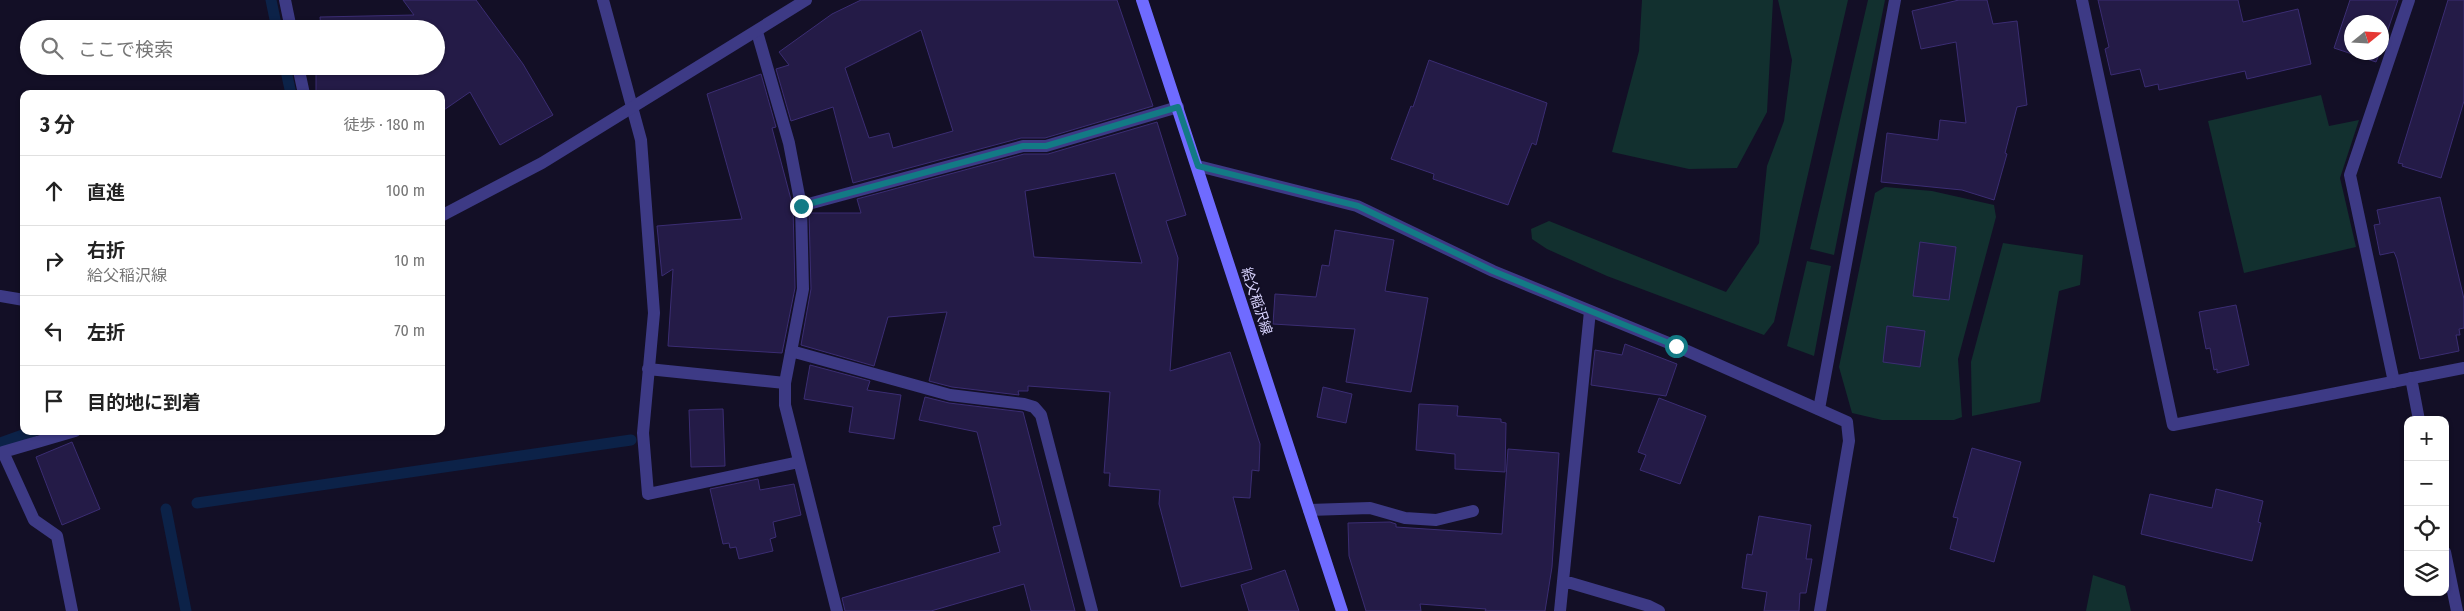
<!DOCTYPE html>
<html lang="ja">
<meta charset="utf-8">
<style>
:root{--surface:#fff;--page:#f6f6f6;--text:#222;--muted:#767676;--line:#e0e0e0}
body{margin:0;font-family:"Fira Sans Condensed","Noto Sans JP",sans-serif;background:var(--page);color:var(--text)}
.controls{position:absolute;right:15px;bottom:15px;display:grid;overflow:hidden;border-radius:10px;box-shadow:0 1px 4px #0004}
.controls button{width:45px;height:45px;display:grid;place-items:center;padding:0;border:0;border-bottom:1px solid var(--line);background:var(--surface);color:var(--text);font:25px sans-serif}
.compass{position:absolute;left:2344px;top:15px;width:45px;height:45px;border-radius:50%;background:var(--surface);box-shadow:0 1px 4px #0004;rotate:72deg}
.stop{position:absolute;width:15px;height:15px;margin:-11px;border:4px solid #137a85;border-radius:50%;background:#fff}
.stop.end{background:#137a85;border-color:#fff;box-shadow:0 1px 5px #0008}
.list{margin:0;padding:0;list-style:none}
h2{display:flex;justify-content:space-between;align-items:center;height:65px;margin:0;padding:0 20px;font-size:21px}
h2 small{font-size:16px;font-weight:400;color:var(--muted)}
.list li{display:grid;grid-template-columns:32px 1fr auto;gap:15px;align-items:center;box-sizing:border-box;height:70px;padding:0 20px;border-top:1px solid var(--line)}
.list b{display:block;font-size:19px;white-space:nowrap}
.list p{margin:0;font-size:16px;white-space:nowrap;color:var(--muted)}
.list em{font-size:16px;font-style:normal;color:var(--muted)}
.icon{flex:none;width:28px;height:28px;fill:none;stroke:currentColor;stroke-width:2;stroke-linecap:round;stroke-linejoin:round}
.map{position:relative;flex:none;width:2464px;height:611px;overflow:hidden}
.search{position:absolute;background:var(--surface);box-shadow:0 1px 4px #0004;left:20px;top:20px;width:425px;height:55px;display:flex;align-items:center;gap:12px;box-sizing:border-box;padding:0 18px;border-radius:28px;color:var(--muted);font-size:19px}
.panel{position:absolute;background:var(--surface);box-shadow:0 1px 4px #0004;left:20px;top:90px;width:425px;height:345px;border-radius:10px}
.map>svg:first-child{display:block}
.green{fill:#12302f}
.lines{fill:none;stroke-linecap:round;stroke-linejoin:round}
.stream{stroke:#0c2248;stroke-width:11}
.building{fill:#241b47;stroke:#3b2d73;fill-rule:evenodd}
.service{stroke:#3d3a85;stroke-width:12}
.minor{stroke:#3d3a85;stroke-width:12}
.tertiary{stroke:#3d3a85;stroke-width:12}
.secondary{stroke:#6f6bff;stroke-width:12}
.route{stroke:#137a85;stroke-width:6}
.labels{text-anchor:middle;stroke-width:4;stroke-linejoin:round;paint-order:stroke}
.street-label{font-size:14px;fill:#d9d4ff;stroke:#130f26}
</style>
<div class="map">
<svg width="2464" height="611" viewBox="0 0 2464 611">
<rect width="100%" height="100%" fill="#130f26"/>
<path class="green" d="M1642 0H1773L1767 112 1737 168 1689 169 1612 152 1639 51Z
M1778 0H1848L1774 322 1764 335 1607 276 1547 249 1532 239 1531 229 1549 221 1726 292 1759 243 1767 166 1784 121 1792 60Z
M1868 0H1885L1834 255 1810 249Z
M2321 95 2329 126 2359 120 2340 178 2356 247 2244 273 2208 121Z
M1885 187 1932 191 1994 205 1996 217 1958 359 1962 417 1954 420H1882L1852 413 1839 367 1875 193Z
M2003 243 2083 255 2080 285 2059 291 2040 402 1972 416 1971 362Z
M1807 261 1831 266 1814 356 1787 346Z
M2093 575 2125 586 2131 611H2086Z"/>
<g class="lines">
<path class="stream" d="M271 0 277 29
M285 66 291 94
M0 443 34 431
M197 503 631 440
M166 509 186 611"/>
</g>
<path class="building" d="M403 0H476L523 64 553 115 500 145 470 92 441 112V94H316V66H436V29H321L320 17 414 15Z
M861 0H1117L1153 106 1045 138H1021L853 183 833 107 791 121 776 69 789 65 779 52 832 14ZM921 30 953 131 893 148 889 133 869 138 845 68Z
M1959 0H1987L1993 24 2017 21 2027 105 2017 107 2005 153 2007 154 1994 200 1962 190 1881 182 1887 133 1938 140 1940 120 1966 123 1956 42 1921 49 1912 11Z
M2098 0H2238L2243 22 2298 9 2311 64 2247 79 2245 71 2159 90 2158 84 2145 87 2140 69 2111 75 2105 49 2109 47Z
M2350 0H2398L2382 47V22H2352V52H2380L2376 62 2334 48Z
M2448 0H2464V101L2441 178 2402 166 2403 164 2398 163Z
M1429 60 1547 103 1536 145 1532 143 1508 205 1433 179 1434 174 1391 159 1411 106 1413 107Z
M761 74 776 127 772 128 793 207 795 288 782 353 668 346 673 269 662 276 657 226 742 219 707 94Z
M1157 122 1186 215 1166 221 1178 258 1170 371 1230 352 1260 444 1259 471 1252 470 1250 498 1233 497 1252 569 1181 587 1159 504 1160 490 1109 486 1110 473H1104L1110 392 1028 386V391H1018L1019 395 952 387 929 381 947 312 888 317 874 366 801 345 811 289 809 213H861L857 199 1024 154H1048ZM1115 173 1142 263 1034 257 1025 191Z
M2440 197 2464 299V328L2459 329 2460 335H2456L2459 351 2420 359 2397 259 2394 252 2380 255 2374 225 2380 224 2377 210Z
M1335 230 1394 240 1385 291 1428 298 1411 392 1346 382 1355 329 1273 324 1275 294 1316 297 1322 265 1329 266Z
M1920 242 1956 247 1949 300 1913 296Z
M2236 305 2249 365 2217 373V369L2214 370 2210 348 2206 349 2199 312Z
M1887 326 1925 331 1920 367 1883 362Z
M1625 344 1677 364 1666 396 1591 385 1595 350 1622 355Z
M810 365 870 381 867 390 901 395 894 439 849 432 853 407 804 399Z
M1323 387 1352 394 1346 423 1317 417Z
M925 397 949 403 1023 412 1075 611H1031L1024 584 931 611H845L842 598 1000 552 993 527 1001 525 977 432 919 420Z
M1659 398 1706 416 1680 484 1640 470 1646 455 1638 452Z
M1419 404 1458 406 1457 416 1501 419V422L1506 423 1505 472 1455 469V454L1416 450Z
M723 409 725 466 691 467 689 410Z
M72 442 100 509 62 525 36 457Z
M1972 448 2021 462 1994 562 1950 549 1958 518 1953 517Z
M1508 449 1559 453 1552 567 1545 611H1485L1486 609 1420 604 1421 611H1366L1349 556 1348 523 1390 522 1396 524V527L1502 534Z
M758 479 760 490 794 484 801 515 773 522 776 537 770 539 773 551 739 559 736 547 730 548 729 543 723 544 710 489Z
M2216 489 2263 501 2258 522 2261 523 2252 561 2141 534 2150 494 2212 508Z
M1759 516 1811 525 1806 559H1812L1806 593H1800L1799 611H1764L1767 592 1742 588 1747 554 1752 555Z
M1285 570 1299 611H1249L1241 585Z"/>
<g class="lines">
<path class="service" d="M1819 409 1895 0
M1309 510 1370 508 1405 518 1436 520 1473 511
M72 611 57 536 34 520 3 452 75 431"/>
<path class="minor" d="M285 0 291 29
M603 0 641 140 654 313 643 433 648 494 799 462
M2082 0 2173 425 2464 368
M757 32 789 143 801 206 803 289 785 383V405L837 611
M298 66 304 94
M1198 166 1357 206 1493 271 1676 346 1847 422 1849 441 1820 611
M801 206 1023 146H1046L1178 107
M791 351 950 395 1024 404 1034 407 1041 415 1092 611
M648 369 785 383
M2411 378 2419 420
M2394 382 2350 175 2409 0
M2445 552 2457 611
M1564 581 1649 606 1659 611
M1560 611 1590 311"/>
<path class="tertiary" d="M441 216 542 163 806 0
M0 296 24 300"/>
<path class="secondary" d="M1142 0 1342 611"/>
</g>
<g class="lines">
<path class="route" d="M801 206 1023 146H1046L1178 107 1198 166 1358 206 1493 271 1676 346"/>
</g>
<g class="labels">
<g class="street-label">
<text transform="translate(1257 301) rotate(72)" y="5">給父稲沢線</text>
</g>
</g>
</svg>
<div class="controls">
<button>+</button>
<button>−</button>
<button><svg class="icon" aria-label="locate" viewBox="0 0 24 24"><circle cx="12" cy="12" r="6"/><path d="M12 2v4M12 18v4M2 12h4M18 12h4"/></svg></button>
<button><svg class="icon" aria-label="layers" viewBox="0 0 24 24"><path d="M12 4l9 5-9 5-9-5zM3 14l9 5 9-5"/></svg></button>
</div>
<svg class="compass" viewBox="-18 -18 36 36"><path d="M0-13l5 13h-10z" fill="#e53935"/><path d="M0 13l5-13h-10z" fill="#767676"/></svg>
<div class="stop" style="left:1676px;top:346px"></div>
<div class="stop end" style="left:801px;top:206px"></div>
<div class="search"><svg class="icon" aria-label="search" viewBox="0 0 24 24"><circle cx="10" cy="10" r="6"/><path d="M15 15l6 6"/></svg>ここで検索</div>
<section class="panel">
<h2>3 分<small>徒歩 · 180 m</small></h2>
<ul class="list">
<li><svg class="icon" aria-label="ahead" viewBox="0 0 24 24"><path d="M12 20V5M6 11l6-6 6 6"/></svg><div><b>直進</b></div><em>100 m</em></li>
<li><svg class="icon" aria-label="right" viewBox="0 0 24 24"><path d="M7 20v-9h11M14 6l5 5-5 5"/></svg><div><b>右折</b><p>給父稲沢線</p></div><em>10 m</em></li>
<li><svg class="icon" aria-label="left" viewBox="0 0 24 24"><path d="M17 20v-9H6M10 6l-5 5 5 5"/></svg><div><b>左折</b></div><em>70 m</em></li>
<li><svg class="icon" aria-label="arrive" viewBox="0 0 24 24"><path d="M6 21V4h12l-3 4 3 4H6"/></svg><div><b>目的地に到着</b></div></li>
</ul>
</section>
</div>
